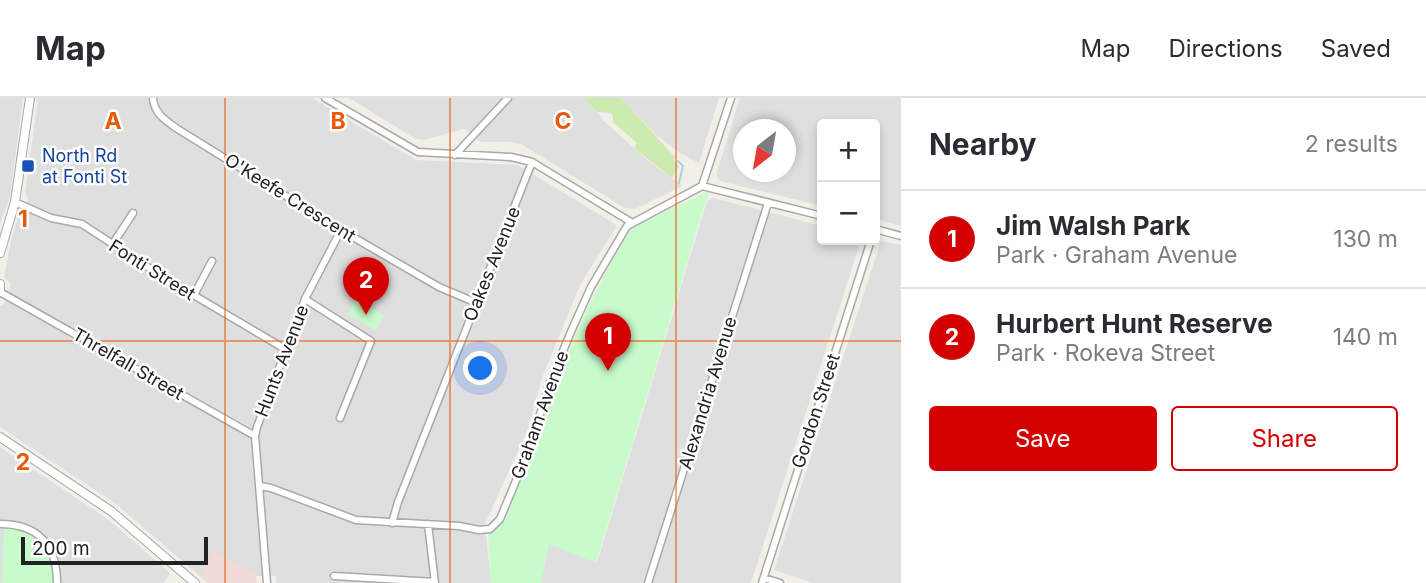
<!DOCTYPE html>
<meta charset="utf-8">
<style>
:root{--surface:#fff;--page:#f2f2f3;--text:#2b2b33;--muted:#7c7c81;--line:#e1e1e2;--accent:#d40000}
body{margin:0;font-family:Inter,sans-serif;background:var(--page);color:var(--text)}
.controls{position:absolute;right:21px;top:21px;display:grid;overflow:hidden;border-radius:7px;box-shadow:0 4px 10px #0003}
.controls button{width:63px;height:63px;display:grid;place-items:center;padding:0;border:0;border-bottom:2px solid var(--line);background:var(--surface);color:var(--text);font:35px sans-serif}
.compass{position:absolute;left:733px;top:21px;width:63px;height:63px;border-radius:50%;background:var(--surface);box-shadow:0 4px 10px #0003;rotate:211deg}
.scale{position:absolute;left:21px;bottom:18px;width:187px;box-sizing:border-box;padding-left:7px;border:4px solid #222;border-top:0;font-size:19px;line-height:24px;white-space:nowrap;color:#222;-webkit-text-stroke:5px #fff;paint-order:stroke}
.you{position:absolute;left:481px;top:271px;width:24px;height:24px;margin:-18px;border:5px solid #fff;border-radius:50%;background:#1a73e8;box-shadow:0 0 0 10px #1a73e833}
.badge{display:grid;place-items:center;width:46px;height:46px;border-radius:50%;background:var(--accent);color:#fff;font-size:23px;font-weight:700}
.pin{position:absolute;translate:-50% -58px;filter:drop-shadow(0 2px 4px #0008)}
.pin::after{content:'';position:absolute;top:37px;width:24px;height:21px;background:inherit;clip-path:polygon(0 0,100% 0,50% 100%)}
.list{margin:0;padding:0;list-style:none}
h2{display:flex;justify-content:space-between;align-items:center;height:91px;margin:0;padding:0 28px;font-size:30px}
h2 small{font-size:23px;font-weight:400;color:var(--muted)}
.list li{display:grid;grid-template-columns:46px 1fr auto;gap:21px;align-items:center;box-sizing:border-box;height:98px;padding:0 28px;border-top:2px solid var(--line)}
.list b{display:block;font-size:26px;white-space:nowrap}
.list p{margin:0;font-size:23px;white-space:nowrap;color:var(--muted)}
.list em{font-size:23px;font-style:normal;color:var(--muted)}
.actions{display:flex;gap:14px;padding:21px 28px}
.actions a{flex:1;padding:16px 0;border:2px solid var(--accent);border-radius:7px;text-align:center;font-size:24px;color:var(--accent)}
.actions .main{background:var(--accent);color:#fff}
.map{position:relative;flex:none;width:901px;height:485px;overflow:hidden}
header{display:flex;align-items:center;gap:42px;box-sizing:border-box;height:98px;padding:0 35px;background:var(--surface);border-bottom:2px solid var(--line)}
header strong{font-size:33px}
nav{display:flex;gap:38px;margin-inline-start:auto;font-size:24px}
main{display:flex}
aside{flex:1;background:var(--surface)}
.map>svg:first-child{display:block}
.residential{fill:#e0dfdf;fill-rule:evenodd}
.commercial{fill:#f2dad9}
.grass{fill:#cdebb0}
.park{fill:#c8facc}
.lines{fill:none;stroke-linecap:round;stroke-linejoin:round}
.stream{stroke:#aad3df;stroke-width:2}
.minor-casing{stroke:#a9a9a9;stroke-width:9}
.tertiary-casing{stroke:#a9a9a9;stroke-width:10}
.minor{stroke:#fff;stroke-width:6}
.tertiary{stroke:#fff;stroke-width:8}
.grid{fill:none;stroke:#e8590c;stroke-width:2;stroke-opacity:0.55}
.transit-dot{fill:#1a4fb4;stroke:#fff;stroke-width:2.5}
.labels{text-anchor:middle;stroke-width:5;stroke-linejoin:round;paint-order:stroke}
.transit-label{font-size:18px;fill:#164399;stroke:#fff;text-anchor:start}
.street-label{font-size:18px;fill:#222;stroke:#fff}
.grid-label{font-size:23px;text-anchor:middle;font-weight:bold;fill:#e8590c;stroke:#fff;stroke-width:5;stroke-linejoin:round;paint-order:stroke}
</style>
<header>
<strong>Map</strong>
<nav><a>Map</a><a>Directions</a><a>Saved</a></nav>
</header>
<main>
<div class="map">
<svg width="901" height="485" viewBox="0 0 901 485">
<rect width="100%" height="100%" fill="#f2efe9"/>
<path class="residential" d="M0 0H23L10 98 0 126Z
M38 0H312L416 62 518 67 615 126 616 129 580 187 542 280 527 333 485 426 491 485H276V478H256L213 453 202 480 116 406 0 329V208L4 206 11 187 4 179 11 142 19 117 24 114 28 101 25 95Z
M349 0H584L606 25 646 61 682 88 635 111 625 110 521 46 510 44H481L464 31 423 42 416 41Z
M621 0H719L699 65 680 55 655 36Z
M740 0H901V128L875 121V26H822V108L720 83 716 77ZM744 32H786V74H744Z
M713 100 822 128V142H861L751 485H541L549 445 597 465 707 103Z
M881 143 901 147V485H813L774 472Z
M0 349 109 422 170 475 164 485H0Z"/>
<path class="commercial" d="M213 452 256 478 257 485H208L202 480Z"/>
<path class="grass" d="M584 0H621L675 59 674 63 679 68 672 80 634 50 637 45 613 24V18L610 15 597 14Z"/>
<path class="park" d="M709 93 596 465 549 446 541 485H491L488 435 501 425 534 352 551 297 571 248 589 207 629 131Z
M356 201 384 217 376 233 348 216Z
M4 430C37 432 55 452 53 485H2Z"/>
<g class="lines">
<path class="stream" d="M678 63 683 68 679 85"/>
<defs>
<path id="minor" d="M153 0C154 15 165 22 176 30L341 132 439 189 477 205
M325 0 418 54 511 59 532 64 631 124
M455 57 508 0
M702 88 822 118
M702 88 731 0
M15 104 51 120 82 126 163 179 285 251
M875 131 901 138
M112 147 133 115
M0 194 255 338
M194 197 212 163
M305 201 371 243 340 320
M260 388 271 390 356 422 459 428 479 432 490 431 500 421 530 349 550 284 573 229 591 189 627 128 702 88
M392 425 398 404 532 64
M0 426C38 426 57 447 57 485
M428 426 435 485
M334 478 435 484
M764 480 780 485
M267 485 255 338 257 329 305 201 341 132
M648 485 768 105
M762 485 871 142"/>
<path id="tertiary" d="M0 155 15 104 30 0
M0 186V194
M0 339 111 413 195 485"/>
</defs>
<use href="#minor" class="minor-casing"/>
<use href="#tertiary" class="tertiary-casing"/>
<use href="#minor" class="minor"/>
<use href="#tertiary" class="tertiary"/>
</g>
<path class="grid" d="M225 0V485M450 0V485M676 0V485M0 243H901"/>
<rect class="transit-dot" x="21" y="61" width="14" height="14" rx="3.5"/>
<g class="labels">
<g class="transit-label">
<text x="42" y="64">North Rd<tspan x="42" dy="21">at Fonti St</tspan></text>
</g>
<g class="street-label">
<text transform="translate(290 100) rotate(32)" y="6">O'Keefe Crescent</text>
<text transform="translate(492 166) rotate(-68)" y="6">Oakes Avenue</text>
<text transform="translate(152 172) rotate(32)" y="6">Fonti Street</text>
<text transform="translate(282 263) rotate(-69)" y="6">Hunts Avenue</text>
<text transform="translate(128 266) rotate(30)" y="6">Threlfall Street</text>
<text transform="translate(708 295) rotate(-73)" y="6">Alexandria Avenue</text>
<text transform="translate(816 313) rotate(-72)" y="6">Gordon Street</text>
<text transform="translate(540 317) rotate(-70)" y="6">Graham Avenue</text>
</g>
</g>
<g class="grid-label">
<text x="113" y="31">A</text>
<text x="338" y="31">B</text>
<text x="563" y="31">C</text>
<text x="23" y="129">1</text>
<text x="23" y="372">2</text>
</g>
</svg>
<div class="controls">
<button>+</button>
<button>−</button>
</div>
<svg class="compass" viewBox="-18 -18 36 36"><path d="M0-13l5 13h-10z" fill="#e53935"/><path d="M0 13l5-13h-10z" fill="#7c7c81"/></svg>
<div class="scale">200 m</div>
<div class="you"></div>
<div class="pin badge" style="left:608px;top:273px">1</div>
<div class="pin badge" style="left:366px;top:217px">2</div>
</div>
<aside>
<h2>Nearby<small>2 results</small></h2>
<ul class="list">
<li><span class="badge">1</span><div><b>Jim Walsh Park</b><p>Park · Graham Avenue</p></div><em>130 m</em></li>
<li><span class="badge">2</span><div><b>Hurbert Hunt Reserve</b><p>Park · Rokeva Street</p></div><em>140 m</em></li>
</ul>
<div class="actions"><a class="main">Save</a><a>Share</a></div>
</aside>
</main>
